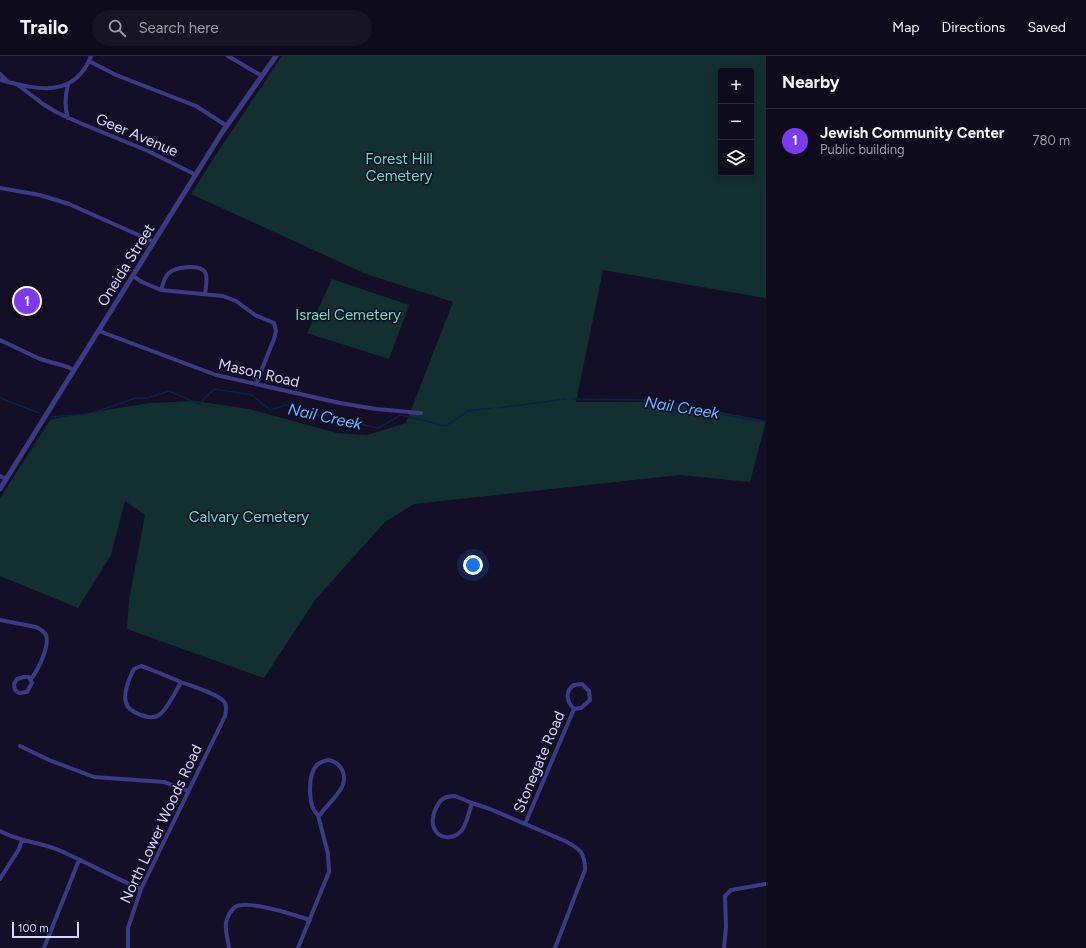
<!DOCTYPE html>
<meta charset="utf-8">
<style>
:root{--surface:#0e0b1c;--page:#171425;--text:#f1f3f6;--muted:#9b9ba3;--line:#2e2b3b;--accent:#7c3aed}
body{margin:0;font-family:Figtree,sans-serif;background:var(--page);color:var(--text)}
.controls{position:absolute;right:12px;top:12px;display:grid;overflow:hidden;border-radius:4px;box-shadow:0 2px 10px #0003}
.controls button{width:36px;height:36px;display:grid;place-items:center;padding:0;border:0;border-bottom:1px solid var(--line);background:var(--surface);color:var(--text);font:20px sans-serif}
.scale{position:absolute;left:12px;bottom:10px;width:67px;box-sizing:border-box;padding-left:4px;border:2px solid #d9d4ff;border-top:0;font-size:11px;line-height:14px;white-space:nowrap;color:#d9d4ff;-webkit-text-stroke:3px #130f26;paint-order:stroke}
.you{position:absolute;left:473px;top:509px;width:14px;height:14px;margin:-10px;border:3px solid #fff;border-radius:50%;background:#1a73e8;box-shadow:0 0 0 6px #1a73e833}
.badge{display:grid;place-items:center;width:26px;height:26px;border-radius:50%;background:var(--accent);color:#fff;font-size:13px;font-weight:700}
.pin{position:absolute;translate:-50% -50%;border:2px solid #fff;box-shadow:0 1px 4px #0006}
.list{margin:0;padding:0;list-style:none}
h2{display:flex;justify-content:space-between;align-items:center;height:52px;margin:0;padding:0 16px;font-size:17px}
h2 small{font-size:13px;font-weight:400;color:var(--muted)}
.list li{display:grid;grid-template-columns:26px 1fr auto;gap:12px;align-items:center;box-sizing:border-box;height:64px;padding:0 16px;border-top:1px solid var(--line)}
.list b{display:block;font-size:15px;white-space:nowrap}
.list p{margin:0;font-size:13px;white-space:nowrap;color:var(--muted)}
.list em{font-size:13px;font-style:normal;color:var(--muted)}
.icon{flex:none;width:22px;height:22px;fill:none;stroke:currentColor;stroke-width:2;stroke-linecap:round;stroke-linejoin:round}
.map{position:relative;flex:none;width:766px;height:892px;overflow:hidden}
header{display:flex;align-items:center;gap:24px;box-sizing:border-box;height:56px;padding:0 20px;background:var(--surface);border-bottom:1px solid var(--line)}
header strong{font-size:19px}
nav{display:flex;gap:22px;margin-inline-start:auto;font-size:14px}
.search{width:280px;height:36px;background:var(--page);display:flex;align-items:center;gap:10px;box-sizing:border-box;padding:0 14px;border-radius:22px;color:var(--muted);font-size:15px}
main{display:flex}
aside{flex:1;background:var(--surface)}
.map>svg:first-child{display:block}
.green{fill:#12302f;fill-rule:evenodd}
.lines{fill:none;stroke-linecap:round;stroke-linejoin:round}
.stream{stroke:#0c2248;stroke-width:1.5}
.minor{stroke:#3d3a85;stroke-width:4}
.tertiary{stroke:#3d3a85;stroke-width:5}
.labels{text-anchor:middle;stroke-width:3.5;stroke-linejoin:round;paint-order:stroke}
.street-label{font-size:15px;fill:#d9d4ff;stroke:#130f26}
.park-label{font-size:15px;fill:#5fe0c0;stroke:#130f26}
.water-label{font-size:16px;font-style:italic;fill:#62b6ff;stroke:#130f26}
</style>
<header>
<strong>Trailo</strong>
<div class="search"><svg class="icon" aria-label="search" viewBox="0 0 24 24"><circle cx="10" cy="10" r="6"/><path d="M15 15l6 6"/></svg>Search here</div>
<nav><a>Map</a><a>Directions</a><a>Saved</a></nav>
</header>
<main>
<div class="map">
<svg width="766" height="892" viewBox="0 0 766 892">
<rect width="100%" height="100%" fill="#130f26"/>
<path class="green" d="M282 0H766V242L603 214 576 346H670L766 365 750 426 680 419 414 448 385 466 315 544 264 622 127 573 129 544 145 459 125 445 111 499 78 552 0 520V442L50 364 57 362 149 347 195 345 249 353 337 377 367 379 406 367 453 246 366 218 191 138 217 97ZM721 15H751V117H721Z
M332 223 409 249 389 303 307 277Z"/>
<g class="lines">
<path class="stream" d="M0 342 39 357
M573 343 655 344 710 356 766 366
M499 352 566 343
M95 356 136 342H148L169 335 199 348 214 333 252 339 270 354 286 349 314 358 378 372 401 359 446 370 468 355 492 352
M51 361 88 358"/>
<path class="minor" d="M228 0 262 20
M89 5 116 19 196 50 227 70
M0 18 8 26
M0 24C36 33 74 44 91 0
M18 29 43 48 56 56 80 67 148 95 196 119
M68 29C65 40 64 50 68 62
M0 132 40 139 69 148 154 186
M133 220 142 226 161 234 223 240 236 245 255 259 274 267 276 275 274 283 256 328
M161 234C163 229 164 221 169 217 175 211 199 208 205 216 208 221 206 231 205 238
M99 275 216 319 340 347 376 353 421 357
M0 284 40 303 68 311 74 314
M0 420 6 423
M0 564 36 571C40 573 44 575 46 579 50 590 38 614 31 623
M141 610 147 612 181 626C176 635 167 654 159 659 153 663 147 661 141 659 136 657 131 655 128 651 121 641 129 622 134 613Z
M24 621H29L32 627 27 636 19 637 15 634 14 628 17 623Z
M582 628 589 635 590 644 581 652 574 653C566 645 565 635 574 629Z
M20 690 49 704 94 721 164 726 189 735
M328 704C334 705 338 707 341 712 353 730 328 746 320 759H318C308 751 307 719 317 709 320 706 324 705 328 704Z
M455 740 472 747C469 756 467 767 462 774 454 784 439 784 434 772 430 763 436 748 443 743 446 741 451 740 455 740Z
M472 747 490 753 565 785C580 793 585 796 585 814L555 892
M525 768 574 653
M0 775C19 786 41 786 61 795 88 807 114 822 141 833
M0 823 19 793 22 784
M44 892 79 804
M128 892V872L141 833 225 660C226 655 227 651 225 647 220 638 191 630 181 626
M229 892C228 884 225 875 226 867 227 861 231 853 237 850 251 845 295 859 310 864
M298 892 329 816 328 798 318 759
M724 892 726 871 725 840 731 834 766 828"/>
<path class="tertiary" d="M0 433 221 78 276 0"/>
</g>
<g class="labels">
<g class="street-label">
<text transform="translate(137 79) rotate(23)" y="5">Geer Avenue</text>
<text transform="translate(126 209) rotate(-58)" y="5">Oneida Street</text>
<text transform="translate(259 317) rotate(13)" y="5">Mason Road</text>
<text transform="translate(539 706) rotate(-67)" y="5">Stonegate Road</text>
<text transform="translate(161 768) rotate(-65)" y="5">North Lower Woods Road</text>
</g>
<g class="park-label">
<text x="399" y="108">Forest Hill<tspan x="399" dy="17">Cemetery</tspan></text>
<text x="348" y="264">Israel Cemetery</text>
<text x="249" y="466">Calvary Cemetery</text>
</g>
<g class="water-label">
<text transform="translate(682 351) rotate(9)" y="6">Nail Creek</text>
<text transform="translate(325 360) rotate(12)" y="6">Nail Creek</text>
</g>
</g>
</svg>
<div class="controls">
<button>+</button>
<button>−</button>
<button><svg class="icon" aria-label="layers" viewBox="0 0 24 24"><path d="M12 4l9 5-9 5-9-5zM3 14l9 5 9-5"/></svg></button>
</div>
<div class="scale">100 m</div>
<div class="you"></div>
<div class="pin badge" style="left:27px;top:245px">1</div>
</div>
<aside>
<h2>Nearby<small></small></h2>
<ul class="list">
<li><span class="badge">1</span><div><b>Jewish Community Center</b><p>Public building</p></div><em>780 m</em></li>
</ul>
</aside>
</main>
